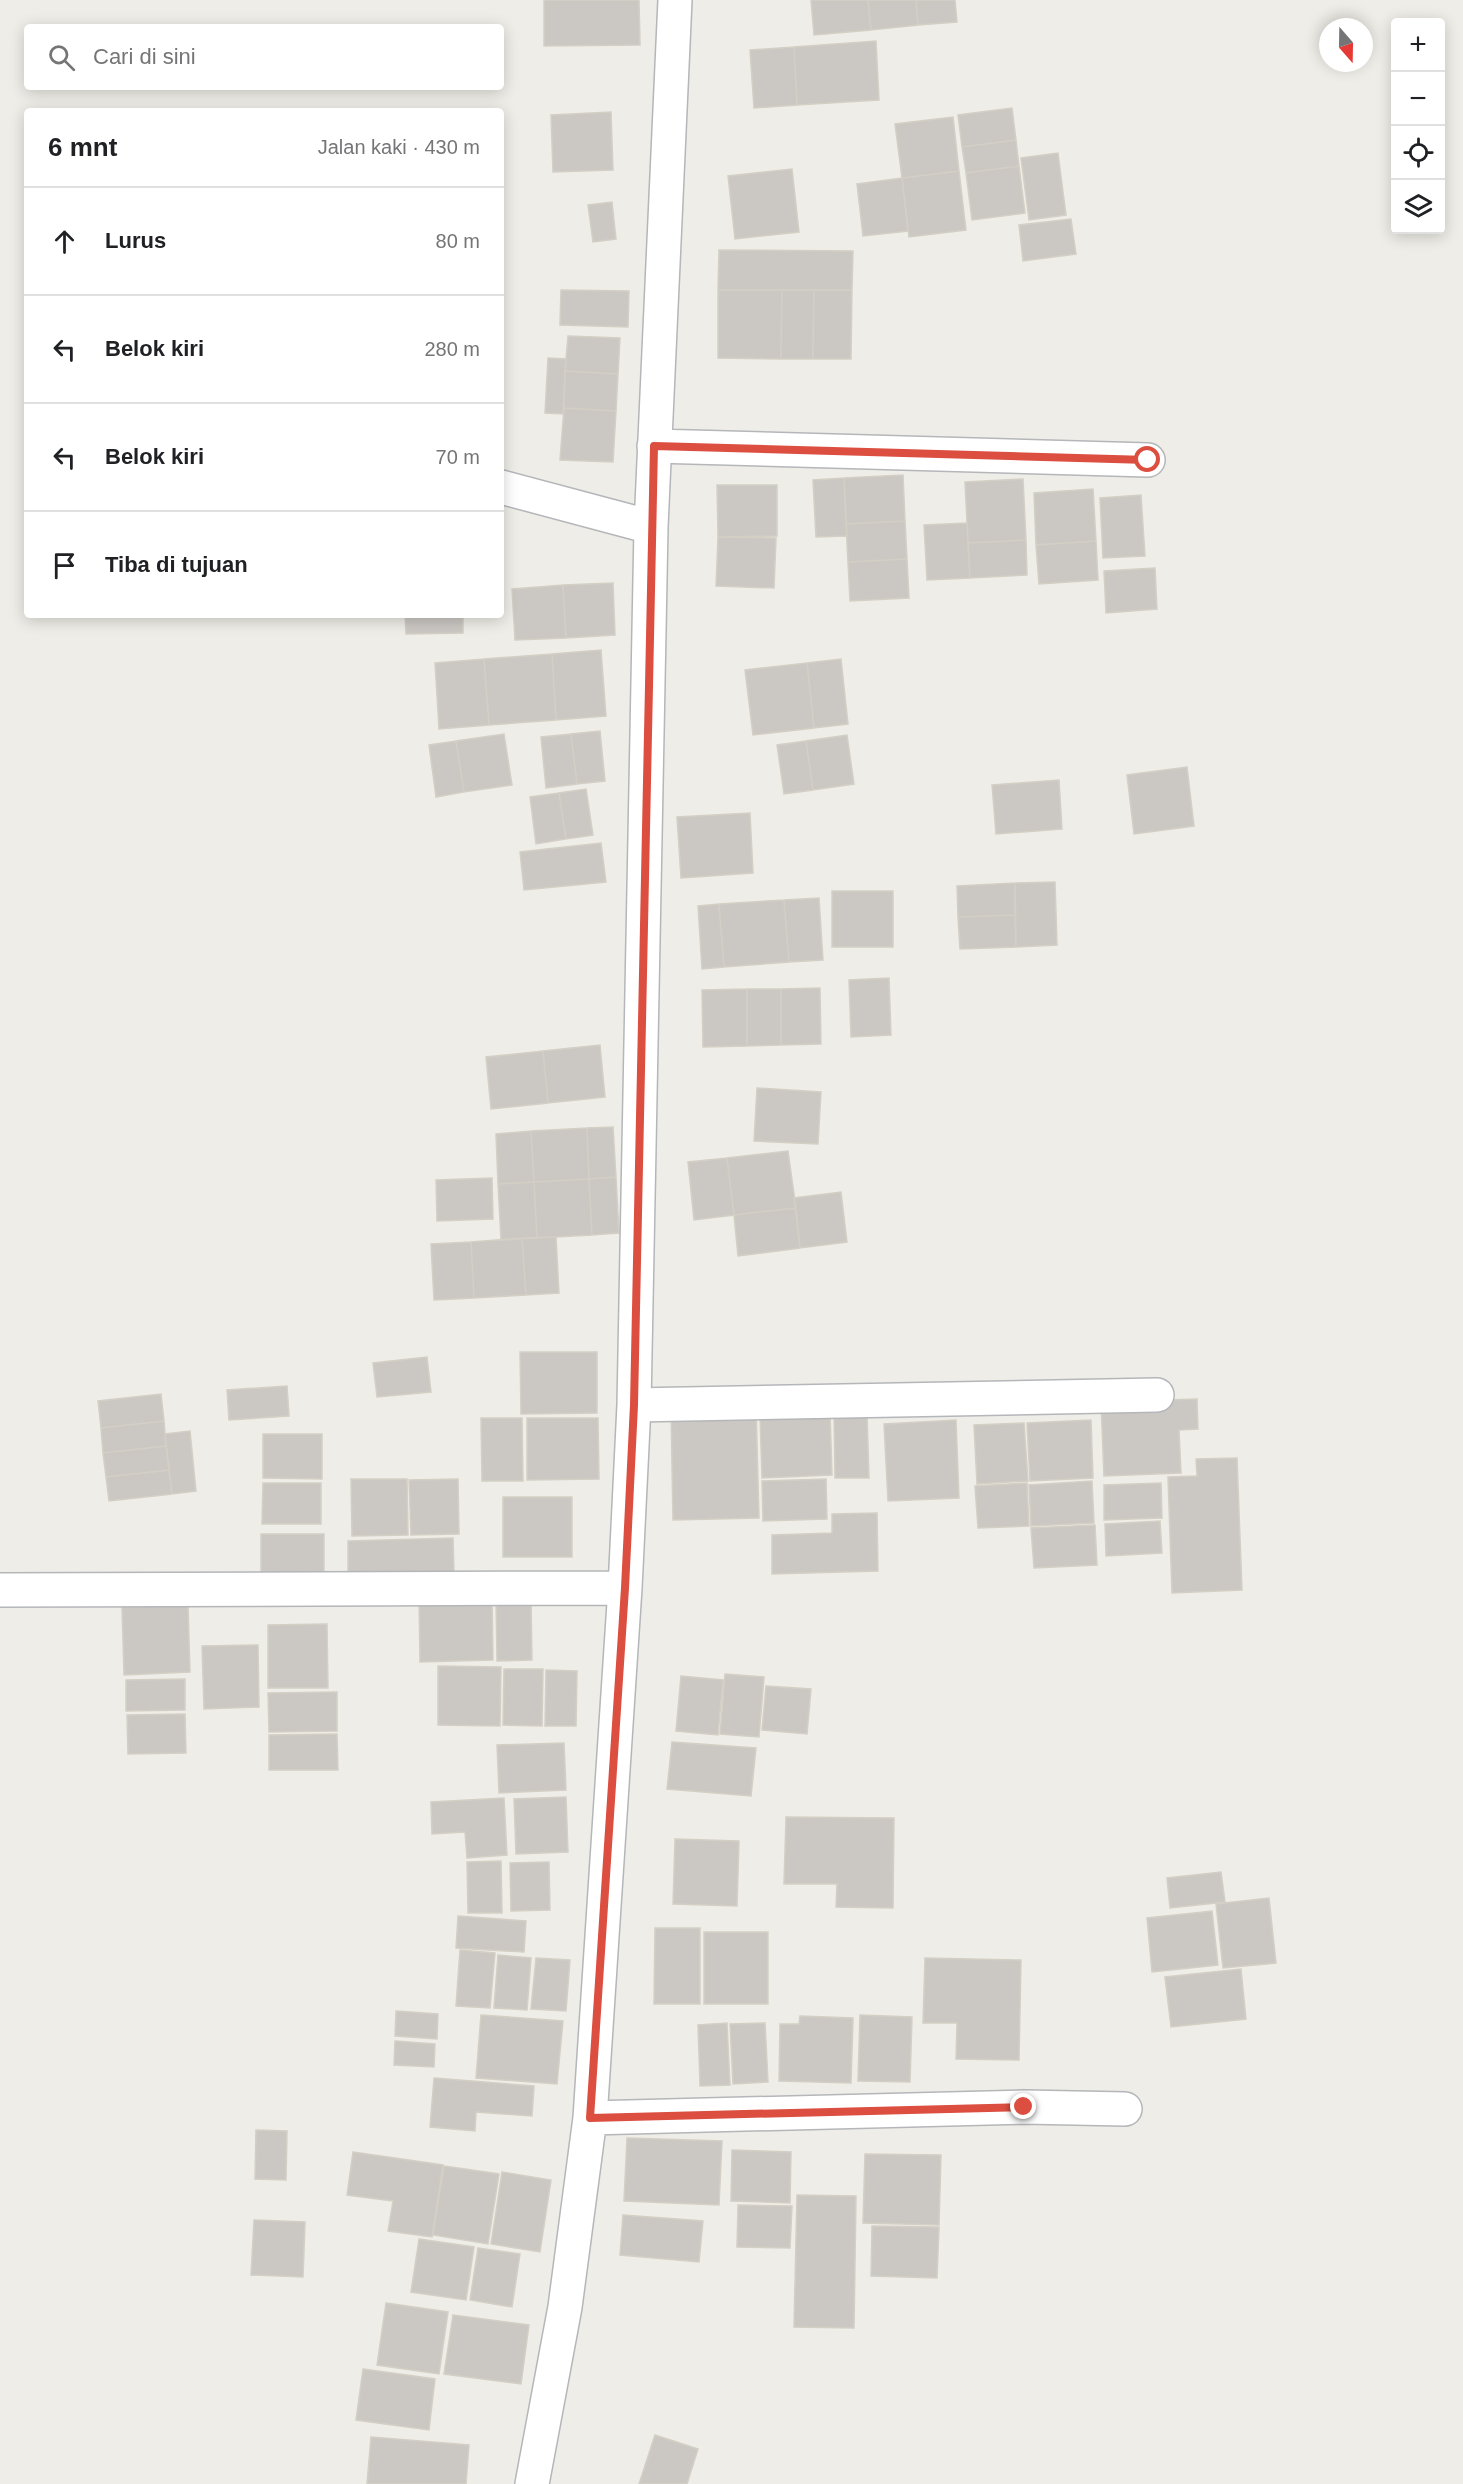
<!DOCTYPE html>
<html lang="id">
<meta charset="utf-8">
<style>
:root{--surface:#fff;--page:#f2f2f2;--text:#202124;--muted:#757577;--line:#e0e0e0}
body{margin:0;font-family:Arial,sans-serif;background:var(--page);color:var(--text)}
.controls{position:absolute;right:18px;top:18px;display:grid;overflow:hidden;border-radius:6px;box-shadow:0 3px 15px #0003}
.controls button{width:54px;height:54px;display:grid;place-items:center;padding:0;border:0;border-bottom:2px solid var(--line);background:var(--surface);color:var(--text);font:30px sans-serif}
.compass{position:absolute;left:1319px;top:18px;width:54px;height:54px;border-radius:50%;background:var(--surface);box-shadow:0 3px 15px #0003;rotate:160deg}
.stop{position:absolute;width:18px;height:18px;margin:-14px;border:4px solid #dc4e40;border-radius:50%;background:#fff}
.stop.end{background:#dc4e40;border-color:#fff;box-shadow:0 2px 6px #0008}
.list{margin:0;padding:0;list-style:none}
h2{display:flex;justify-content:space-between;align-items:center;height:78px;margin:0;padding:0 24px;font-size:26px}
h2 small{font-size:20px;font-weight:400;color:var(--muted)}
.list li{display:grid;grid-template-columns:39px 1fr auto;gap:18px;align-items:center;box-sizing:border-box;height:108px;padding:0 24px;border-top:2px solid var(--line)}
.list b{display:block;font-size:22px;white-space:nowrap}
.list em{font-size:20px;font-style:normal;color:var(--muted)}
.icon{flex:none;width:33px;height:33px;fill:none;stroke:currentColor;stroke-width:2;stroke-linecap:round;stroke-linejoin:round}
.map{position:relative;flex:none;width:1463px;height:2484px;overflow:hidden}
.search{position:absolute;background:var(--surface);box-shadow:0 3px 15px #0003;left:24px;top:24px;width:480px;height:66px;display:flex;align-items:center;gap:15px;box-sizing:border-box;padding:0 21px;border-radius:6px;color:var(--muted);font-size:22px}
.panel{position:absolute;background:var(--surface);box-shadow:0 3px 15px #0003;left:24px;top:108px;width:480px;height:510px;border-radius:6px}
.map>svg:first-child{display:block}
.building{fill:#cbc8c4;stroke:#d4cfc5;stroke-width:1.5}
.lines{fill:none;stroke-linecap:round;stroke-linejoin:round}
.minor-casing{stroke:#b4b6ba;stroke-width:36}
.minor{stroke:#fff;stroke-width:33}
.route{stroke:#dc4e40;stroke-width:8}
</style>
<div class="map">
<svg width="1463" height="2484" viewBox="0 0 1463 2484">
<rect width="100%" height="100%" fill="#efede7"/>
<path class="building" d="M544 0H639L640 45 544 46Z
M811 0H868L871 30 814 35Z
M868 0H916L918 25 871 30Z
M916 0H955L957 22 918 25Z
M876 41 879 100 797 105 794 47Z
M794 47 797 105 754 108 750 50Z
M1012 108 1016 140 962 147 958 115Z
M611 112 613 170 553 172 551 115Z
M953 117 959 171 902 178 895 124Z
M1016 140 1019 166 966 173 962 147Z
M1058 153 1066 215 1029 220 1021 158Z
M1019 166 1025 213 972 220 966 173Z
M792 169 799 232 735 239 728 176Z
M959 171 966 230 909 237 902 178Z
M902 178 908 231 863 236 857 184Z
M612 202 616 239 593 242 588 205Z
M1071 219 1076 254 1023 261 1019 225Z
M719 250 853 251 852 290H718Z
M561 290 629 291 628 327 560 325Z
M718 290H782L781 359 718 358Z
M782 290H814L813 359H781Z
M814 290H852L851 359H813Z
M568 336 620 338 618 374 565 371Z
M548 358 566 359 563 414 545 413Z
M565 371 618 374 616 411 564 408Z
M564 408 616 411 613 462 560 460Z
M903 475 905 521 846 524 844 478Z
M844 478 847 536 816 537 813 480Z
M1023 479 1026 540 968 543 965 482Z
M717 485H777V536L718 537Z
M1093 489 1096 541 1036 545 1034 493Z
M1141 495 1145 556 1103 558 1100 498Z
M905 521 907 559 848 562 846 524Z
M967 523 970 578 927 580 924 525Z
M718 537 776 538 774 588 716 586Z
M1026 540 1027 575 970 578 968 543Z
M1096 541 1098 580 1039 584 1036 545Z
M907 559 909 598 850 601 848 562Z
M1155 568 1157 609 1106 613 1104 571Z
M613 583 615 635 566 638 563 585Z
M563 585 566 638 515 640 512 589Z
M405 615H463V633L406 634Z
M601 650 606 716 556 720 552 654Z
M552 654 556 720 489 725 484 659Z
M484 659 489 725 439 729 435 663Z
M841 659 848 724 814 728 807 663Z
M807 663 814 728 753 735 745 670Z
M600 731 605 781 577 784 571 734Z
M504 734 512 785 464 792 456 741Z
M571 734 577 784 546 788 541 737Z
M847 735 854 784 813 790 806 741Z
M456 741 464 792 436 797 429 745Z
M806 741 813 790 784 794 777 745Z
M1187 767 1194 826 1134 834 1127 775Z
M1059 780 1062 829 996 834 992 785Z
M586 789 593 835 566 839 559 793Z
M559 793 566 839 536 844 530 797Z
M750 813 753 873 681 878 677 817Z
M601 843 606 882 524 890 520 852Z
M1055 882 1057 945 1016 947 1015 883Z
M1015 883V915L958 917 957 886Z
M832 891H893V947H832Z
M819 898 823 960 789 962 784 900Z
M784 900 789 962 724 967 719 904Z
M719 904 724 967 702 969 698 906Z
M1015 915 1016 947 960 949 958 917Z
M889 978 891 1035 851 1037 849 980Z
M820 988 821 1044 781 1045V989Z
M747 989H781V1045L747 1046Z
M747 989V1046L703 1047 702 990Z
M600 1045 605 1097 548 1103 543 1051Z
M543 1051 548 1103 491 1109 486 1057Z
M757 1088 821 1092 818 1144 754 1141Z
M613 1127 616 1177 589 1179 587 1128Z
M587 1128 589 1179 534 1182 531 1131Z
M531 1131 534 1182 498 1184 496 1134Z
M788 1151 796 1208 734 1215 727 1158Z
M727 1158 734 1215 694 1220 688 1162Z
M616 1177 619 1233 592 1235 589 1179Z
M492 1178 493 1219 437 1221 436 1180Z
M589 1179 592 1235 537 1238 534 1182Z
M534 1182 537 1238 501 1240 498 1184Z
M841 1192 847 1242 800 1248 794 1198Z
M796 1208 800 1248 738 1256 734 1215Z
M556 1237 559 1293 526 1295 522 1238Z
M522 1238 526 1295 474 1298 471 1242Z
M471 1242 474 1298 434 1300 431 1244Z
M520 1352H597V1413L521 1414Z
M427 1357 431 1392 377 1397 373 1363Z
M287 1386 289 1416 229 1420 227 1390Z
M161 1394 164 1421 101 1428 98 1401Z
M1197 1399 1198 1429 1179 1430 1181 1473 1104 1476 1101 1402Z
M756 1405 759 1518 673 1520 671 1408Z
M830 1413 832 1475 762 1478 760 1415Z
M867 1413 869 1478H835L834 1414Z
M481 1418H522L523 1481H482Z
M527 1418H598L599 1479 527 1480Z
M956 1420 959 1498 888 1501 884 1424Z
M1091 1420 1093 1478 1030 1481 1027 1423Z
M164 1421 166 1446 103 1453 101 1428Z
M1024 1423 1028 1481 977 1484 974 1425Z
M190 1431 196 1491 172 1494 165 1434Z
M263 1434H322V1479L263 1478Z
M166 1446 169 1470 106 1477 103 1453Z
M1237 1458 1242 1590 1172 1593 1168 1477 1197 1476 1196 1459Z
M169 1470 172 1494 109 1501 106 1477Z
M351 1479H407L408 1535 352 1536Z
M458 1479 459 1534 411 1535 409 1480Z
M826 1479 827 1519 763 1521 762 1481Z
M1092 1481 1094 1523 1031 1526 1029 1485Z
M263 1483H321V1524H262Z
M1027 1483 1029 1526 978 1528 975 1486Z
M1161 1483 1162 1518 1104 1520V1485Z
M503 1497H572V1557H503Z
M877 1513 878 1571 772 1574V1535L832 1533V1514Z
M1160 1521 1162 1553 1106 1556 1105 1524Z
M1095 1525 1097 1565 1034 1568 1031 1528Z
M261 1534H324V1579H261Z
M453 1538 454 1572 348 1575V1541Z
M492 1597 493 1660 420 1662 419 1599Z
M496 1597H531L532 1660 497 1661Z
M188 1605 190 1672 124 1675 122 1607Z
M327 1624 328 1688H268V1625Z
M258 1645 259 1707 204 1709 202 1646Z
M438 1666 501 1667 500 1726 438 1725Z
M504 1669H543L542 1726 503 1725Z
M546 1670 577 1671 576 1726H545Z
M725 1674 764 1677 759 1737 720 1734Z
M681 1676 723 1680 718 1735 676 1731Z
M185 1679V1710L126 1711V1680Z
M766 1686 811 1689 807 1734 762 1730Z
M337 1692V1731L269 1732 268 1693Z
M185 1714 186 1753 128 1754 127 1715Z
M337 1734 338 1770H269V1735Z
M672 1742 756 1748 751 1796 667 1789Z
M564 1743 566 1790 499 1793 497 1745Z
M566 1797 568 1852 516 1854 514 1799Z
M504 1798 507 1855 467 1858 465 1832 432 1834 431 1802Z
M786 1817 894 1818 893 1908 836 1907 837 1884H784Z
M675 1839 739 1841 737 1906 673 1904Z
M501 1861 502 1913H468L467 1862Z
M549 1862 550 1910 511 1911 510 1863Z
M1221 1872 1225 1902 1170 1908 1167 1878Z
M1269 1898 1276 1963 1223 1968 1216 1904Z
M1212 1911 1218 1965 1152 1972 1147 1918Z
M458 1916 526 1921 524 1952 456 1948Z
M655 1928H700V2004H654Z
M704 1932H768V2004H704Z
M460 1950 495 1953 490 2008 456 2006Z
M498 1955 531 1958 527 2010 494 2008Z
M536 1958 570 1960 566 2011 531 2009Z
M925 1958 1021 1960 1019 2060 956 2059 957 2023H923Z
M1241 1969 1246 2019 1171 2027 1165 1977Z
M396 2011 438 2014 437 2039 395 2036Z
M481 2015 563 2021 557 2084 476 2078Z
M860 2015 912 2017 910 2082 858 2081Z
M800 2016 853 2018 851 2083 779 2081 780 2024H799Z
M727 2023 730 2085 700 2086 698 2025Z
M765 2023 768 2082 733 2084 730 2024Z
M395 2041 435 2044 434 2067 394 2065Z
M434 2078 534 2086 532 2116 476 2112 475 2131 430 2127Z
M256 2130 287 2131 286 2180 255 2179Z
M627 2138 722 2141 719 2205 624 2201Z
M732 2150 791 2152 790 2203 731 2201Z
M353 2152 443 2165 432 2237 388 2231 393 2201 347 2195Z
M865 2154 941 2155 939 2225 863 2223Z
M444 2166 499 2174 488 2244 433 2235Z
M502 2172 551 2180 540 2252 491 2244Z
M797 2195 856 2196 854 2328 794 2327Z
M738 2205 792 2206 790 2248 737 2247Z
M623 2215 703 2221 699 2262 620 2255Z
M254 2220 305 2222 303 2277 251 2275Z
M872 2226 939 2227 937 2278 871 2276Z
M419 2239 474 2247 466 2300 411 2292Z
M478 2248 520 2254 512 2307 470 2300Z
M386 2303 448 2312 439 2374 377 2365Z
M453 2315 529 2325 521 2384 444 2374Z
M363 2369 435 2379 429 2430 356 2420Z
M655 2435 698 2449 687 2484H639Z
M371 2437 469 2445 466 2484H367Z"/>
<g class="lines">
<defs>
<path id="minor" d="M654 446 1148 460
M501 487 651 527
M634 1405 1157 1395
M0 1590 625 1588
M590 2118 1024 2107 1125 2109
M532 2484 565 2307 590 2118 625 1588 634 1405 651 527 675 0"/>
</defs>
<use href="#minor" class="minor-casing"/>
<use href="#minor" class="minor"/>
</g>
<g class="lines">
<path class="route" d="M1024 2107 590 2118 625 1588 634 1405 654 446 1148 460"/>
</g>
</svg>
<div class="controls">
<button>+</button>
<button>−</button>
<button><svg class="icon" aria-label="locate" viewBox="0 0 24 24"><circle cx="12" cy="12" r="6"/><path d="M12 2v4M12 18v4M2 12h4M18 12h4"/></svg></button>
<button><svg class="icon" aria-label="layers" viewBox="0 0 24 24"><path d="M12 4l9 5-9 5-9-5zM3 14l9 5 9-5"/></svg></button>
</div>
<svg class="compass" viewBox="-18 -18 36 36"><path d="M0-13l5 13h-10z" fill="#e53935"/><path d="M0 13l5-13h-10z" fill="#757577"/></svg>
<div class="stop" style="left:1148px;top:460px"></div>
<div class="stop end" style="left:1024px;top:2107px"></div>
<div class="search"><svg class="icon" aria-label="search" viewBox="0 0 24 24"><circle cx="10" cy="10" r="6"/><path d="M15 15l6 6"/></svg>Cari di sini</div>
<section class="panel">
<h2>6 mnt<small>Jalan kaki · 430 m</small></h2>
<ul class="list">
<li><svg class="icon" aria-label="ahead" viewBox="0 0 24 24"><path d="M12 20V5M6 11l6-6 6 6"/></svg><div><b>Lurus</b></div><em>80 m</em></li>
<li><svg class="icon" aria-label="left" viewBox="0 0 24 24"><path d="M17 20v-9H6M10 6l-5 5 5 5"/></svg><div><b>Belok kiri</b></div><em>280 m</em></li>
<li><svg class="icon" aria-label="left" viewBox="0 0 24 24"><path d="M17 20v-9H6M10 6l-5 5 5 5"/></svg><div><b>Belok kiri</b></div><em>70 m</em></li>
<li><svg class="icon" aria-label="arrive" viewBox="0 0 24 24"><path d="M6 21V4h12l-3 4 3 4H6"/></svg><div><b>Tiba di tujuan</b></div></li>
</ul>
</section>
</div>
